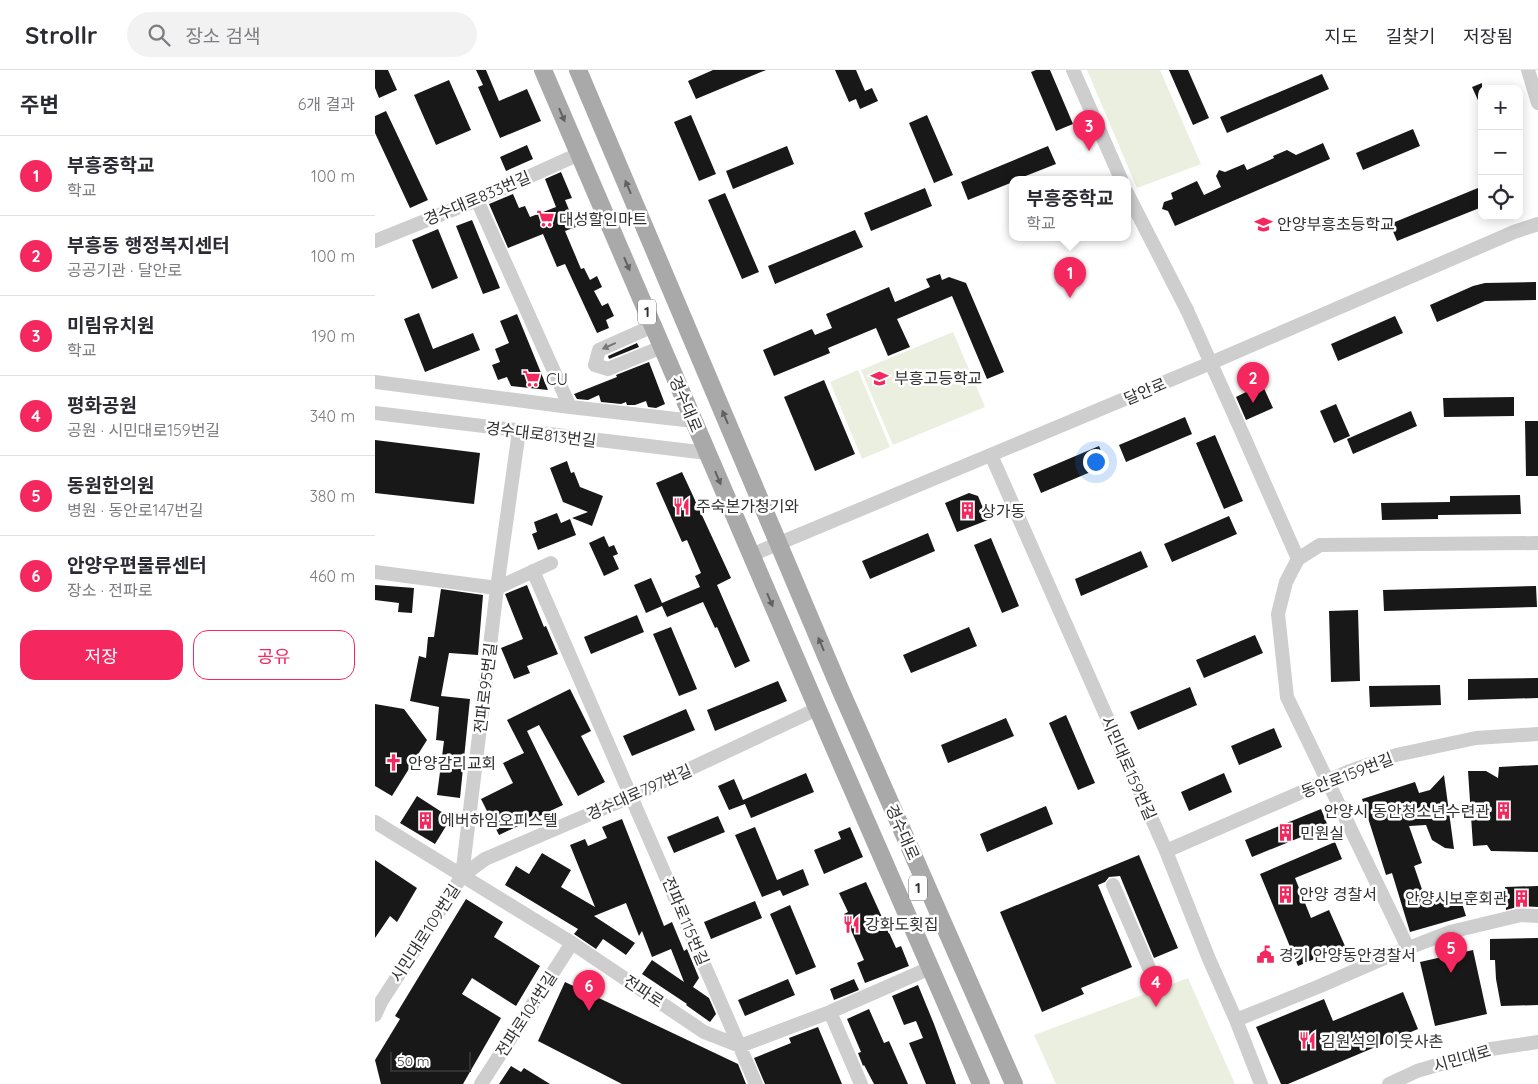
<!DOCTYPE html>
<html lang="ko">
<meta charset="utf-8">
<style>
:root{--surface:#fff;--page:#f2f2f3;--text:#2b2b33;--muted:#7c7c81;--line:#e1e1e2;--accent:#f4285f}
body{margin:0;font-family:Quicksand,"Noto Sans KR",sans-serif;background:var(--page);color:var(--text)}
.controls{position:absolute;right:15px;top:15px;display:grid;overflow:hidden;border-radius:10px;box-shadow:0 2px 12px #0003}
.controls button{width:45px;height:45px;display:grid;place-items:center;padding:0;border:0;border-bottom:1px solid var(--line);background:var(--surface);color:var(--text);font:25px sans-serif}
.scale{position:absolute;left:15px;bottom:12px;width:81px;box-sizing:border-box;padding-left:5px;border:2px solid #313131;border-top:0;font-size:14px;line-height:18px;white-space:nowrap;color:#313131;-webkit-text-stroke:4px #fff;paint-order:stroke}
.you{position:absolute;left:720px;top:391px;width:18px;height:18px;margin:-12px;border:4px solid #fff;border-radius:50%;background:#1a73e8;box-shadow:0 0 0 8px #1a73e833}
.badge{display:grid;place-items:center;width:32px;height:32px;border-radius:50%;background:var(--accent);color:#fff;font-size:16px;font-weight:700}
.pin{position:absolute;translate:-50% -41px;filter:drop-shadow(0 1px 2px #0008)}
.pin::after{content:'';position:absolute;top:26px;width:18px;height:15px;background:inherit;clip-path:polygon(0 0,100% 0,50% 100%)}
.popup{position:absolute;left:634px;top:106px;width:122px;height:65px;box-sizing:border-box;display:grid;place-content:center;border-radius:10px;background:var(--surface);filter:drop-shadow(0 1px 4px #0005);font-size:16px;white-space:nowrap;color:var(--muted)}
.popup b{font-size:19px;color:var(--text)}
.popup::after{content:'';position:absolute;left:50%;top:100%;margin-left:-10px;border:10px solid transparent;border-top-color:var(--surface)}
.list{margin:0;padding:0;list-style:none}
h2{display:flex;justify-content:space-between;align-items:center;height:65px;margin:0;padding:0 20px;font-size:21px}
h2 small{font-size:16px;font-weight:400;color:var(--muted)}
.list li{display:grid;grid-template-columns:32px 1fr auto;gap:15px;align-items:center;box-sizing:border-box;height:80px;padding:0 20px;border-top:1px solid var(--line)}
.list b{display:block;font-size:19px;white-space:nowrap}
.list p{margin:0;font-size:16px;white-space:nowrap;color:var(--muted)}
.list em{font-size:16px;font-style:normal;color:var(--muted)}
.actions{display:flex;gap:10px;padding:15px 20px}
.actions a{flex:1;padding:11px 0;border:1px solid var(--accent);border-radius:15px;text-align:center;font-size:18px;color:var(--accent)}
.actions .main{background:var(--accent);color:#fff}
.icon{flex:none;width:28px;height:28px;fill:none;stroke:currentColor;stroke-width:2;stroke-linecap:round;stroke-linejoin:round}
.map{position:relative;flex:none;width:1163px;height:1014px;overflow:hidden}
header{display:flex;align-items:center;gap:30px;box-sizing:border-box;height:70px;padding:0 25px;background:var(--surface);border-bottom:1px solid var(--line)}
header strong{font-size:24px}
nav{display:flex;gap:28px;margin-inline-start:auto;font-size:18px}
.search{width:350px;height:45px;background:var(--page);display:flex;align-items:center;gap:12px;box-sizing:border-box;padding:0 18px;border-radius:28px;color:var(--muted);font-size:19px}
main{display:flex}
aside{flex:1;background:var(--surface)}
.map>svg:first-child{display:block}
.green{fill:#ebefdf}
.building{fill:#181818}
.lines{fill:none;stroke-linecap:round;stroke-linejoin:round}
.minor{stroke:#cecece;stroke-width:14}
.major{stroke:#a9a9a9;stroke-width:18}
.minor-bridge{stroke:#cecece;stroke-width:14}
.oneway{fill:#616161}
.oneway2{fill:#787878}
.labels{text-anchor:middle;stroke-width:5;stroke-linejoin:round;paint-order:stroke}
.shield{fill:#fff;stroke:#6f6f6f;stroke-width:1}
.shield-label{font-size:15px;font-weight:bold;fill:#313131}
.street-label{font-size:16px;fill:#313131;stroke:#fff}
.poi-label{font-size:16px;fill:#313131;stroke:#fff;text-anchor:start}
</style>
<header>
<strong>Strollr</strong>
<div class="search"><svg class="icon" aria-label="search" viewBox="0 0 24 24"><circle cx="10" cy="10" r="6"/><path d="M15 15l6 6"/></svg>장소 검색</div>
<nav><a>지도</a><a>길찾기</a><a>저장됨</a></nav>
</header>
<main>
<aside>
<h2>주변<small>6개 결과</small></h2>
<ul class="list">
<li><span class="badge">1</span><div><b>부흥중학교</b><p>학교</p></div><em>100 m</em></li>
<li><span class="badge">2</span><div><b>부흥동 행정복지센터</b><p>공공기관 · 달안로</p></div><em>100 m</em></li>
<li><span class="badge">3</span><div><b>미림유치원</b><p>학교</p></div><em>190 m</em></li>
<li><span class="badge">4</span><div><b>평화공원</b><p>공원 · 시민대로159번길</p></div><em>340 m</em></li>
<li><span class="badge">5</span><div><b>동원한의원</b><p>병원 · 동안로147번길</p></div><em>380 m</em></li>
<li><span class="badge">6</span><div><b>안양우편물류센터</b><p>장소 · 전파로</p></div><em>460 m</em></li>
</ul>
<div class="actions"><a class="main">저장</a><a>공유</a></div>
</aside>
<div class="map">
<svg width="1163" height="1014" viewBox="0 0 1163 1014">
<rect width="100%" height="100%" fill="#fff"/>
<path class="green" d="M712 0H785L826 94 762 118Z
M578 262 610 337 518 375 486 300Z
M483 300 515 377 487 389 455 312Z
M813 908 860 1014H681L659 965Z"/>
<path class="building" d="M0 0H13L22 20 4 28 0 18Z
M101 0H111L124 31 152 19 166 51 125 68 103 17 108 15Z
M338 0H391L321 29 313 11Z
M460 0H481L490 21 497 18 503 31 485 39 481 29 474 32Z
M661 0H675L698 54 681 61 656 2Z
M794 0H813L834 48 818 55Z
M947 4 954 19 852 63 845 47Z
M74 10 96 60 61 75 39 25Z
M1107 13V39L1097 17Z
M11 41 53 130 35 138 0 63V46Z
M316 45 341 104 324 111 299 52Z
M552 45 578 105 559 113 534 53Z
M1038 59 1045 76 988 100 981 83Z
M948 73 955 89 800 156 793 141 787 139 789 132 798 129 796 123 822 111 829 125 846 117 841 106 844 100 850 102 869 94 872 100 899 88 898 86 912 80 921 85Z
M152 75 158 89 131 101 125 87Z
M412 76 419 94 358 119 351 101Z
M673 76 681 94 643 109H638V112L593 130 586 112Z
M186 102 197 128 190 130 201 157 190 161 206 199 209 198 215 210 222 206 227 217 219 221 227 236 233 233 239 246 231 250 234 258 222 263 190 194 182 197 168 164 133 178 114 134 138 124 144 138 150 136 155 147 181 137 170 109Z
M550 118 557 136 496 161 489 143Z
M1103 118 1107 127V137L1022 171 1015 154Z
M350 123 384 202 367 209 333 130Z
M97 150 125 218 108 224 81 156Z
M63 159 83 208 57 219 37 170Z
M480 160 488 177 400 214 393 196Z
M565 204 567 210 574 207 591 213 629 302 612 309 577 226 522 249 535 277 513 286 501 258 453 278 455 283 399 306 388 280 437 259 440 265 457 258 451 244 514 217 520 232 555 217 551 209Z
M1161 212V230L1110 231 1062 252 1055 235 1098 216 1110 213Z
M44 243 58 279 98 263 105 280 50 302 29 249Z
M142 244 173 320 136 316 132 307 123 310 117 295 125 292 120 279 134 273 125 251Z
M1020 246 1028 263 963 291 956 274Z
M262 273 264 277 234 289 233 286Z
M274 292 290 334 281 338 273 337 271 331 260 335H252L251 332 246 334 226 332 224 325 213 330 202 329 199 324 242 307 241 305Z
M449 310 480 384 440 401 409 327Z
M887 314 898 338 871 350 861 327Z
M1139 327V346L1069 347 1068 328Z
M961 334 975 366 959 373 945 341Z
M1036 341 1042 356 978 384 972 369Z
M810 347 817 364 751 392 744 375Z
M1150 351H1163V406H1151Z
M840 365 868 431 849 439 821 373Z
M0 370 105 383 99 434 0 423Z
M724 376 732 395 666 423 658 404Z
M192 391 196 403 199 402 205 417 228 426 217 456 197 448 213 442 188 432 175 398Z
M307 402 356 508 342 515 375 591 360 598 342 557 340 558 328 532 292 547 287 536 271 543 259 515 276 508 287 533 325 517 320 506 326 503 312 470 307 472 281 413Z
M594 423 603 426 613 450 582 462 570 433Z
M1145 425 1146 444 1063 445V449L1007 450 1006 433 1075 432V426Z
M182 443 186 453 195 449 201 465 163 480 157 464 162 462 159 452Z
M854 446 862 464 797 492 789 474Z
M553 463 560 481 495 509 487 491Z
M229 466 234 477 239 475 243 484 238 486 244 499 229 506 214 473Z
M616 468 644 536 627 543 599 475Z
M766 481 773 497 706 526 700 509Z
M0 515 39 518 37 543 23 542 24 533 0 530Z
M152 515 169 557 171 556 183 584 152 596 155 603 139 609 126 578 148 569 130 524Z
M1161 516 1162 537 1009 541 1008 520Z
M66 519 108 525 103 585 74 583 66 626 95 629 85 728 62 725 69 671 61 670 64 637 35 631 44 586 51 588 53 567H59Z
M983 540 985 611 956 612 954 541Z
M262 545 269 562 216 584 209 567Z
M296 557 322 619 304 626 278 564Z
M594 557 602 576 536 603 528 585Z
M880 565 888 583 829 608 821 590Z
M1163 608V628L1093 630V609Z
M403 611 412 631 340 661 332 640Z
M1065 615 1066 635 995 637 994 616Z
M815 617 822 635 763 660 755 642Z
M195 619 216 661 206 666 230 712 203 726 164 655 152 661 188 735 124 765 106 729 138 713 128 693 149 683 132 650Z
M0 634 29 639 52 670 17 726 0 716Z
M311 639 320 660 257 686 248 666Z
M691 645 720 713 703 720 674 653Z
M631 648 639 666 573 693 566 675Z
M899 658 907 677 864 695 856 676Z
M1163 695V782L1116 781 1112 775 1098 776 1093 701H1111L1123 708 1124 697Z
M431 703 439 722 376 748 370 734 354 740 343 716 359 709 368 730Z
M849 703 857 722 814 741 806 722Z
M1069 705 1079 779 1070 778 1057 770 1051 755 1034 756 1047 793 1039 796 1052 834 1085 827 1091 846 1035 862 1017 803 1011 805 987 729 1040 712 1044 723 1055 720Z
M42 726 76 748 60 774 25 753Z
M671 736 678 754 612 782 605 764Z
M946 739 953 756 877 787 870 770Z
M343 746 350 762 299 783 292 767Z
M247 749 289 856 297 852 309 881 312 879 324 908 318 917 334 928 341 944 335 952 311 935 312 934 267 904 277 890 309 912 296 879 277 887 267 861 264 866 251 833 219 846 260 873 251 885 228 869 221 879 199 864 203 859 130 815 141 796 154 804 167 783 196 800 186 817 220 837 195 775 210 769 213 776 232 768 227 757Z
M380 757 402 810 428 799 434 815 408 826 405 820 387 827 360 765Z
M475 757 488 787 449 804 439 780 466 769 463 762Z
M960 772 967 789 920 808 936 848 954 840 970 876 923 896 885 804Z
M764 785 803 878 779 888 745 806 734 807 730 812 723 815 757 897 706 918 709 924 667 942 625 842Z
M0 790 42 818 22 852 15 846 0 868Z
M491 812 521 878 526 876 534 896 490 913 482 893 489 890 469 844 473 842 464 823Z
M1163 816V837L1146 836 1131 840 1130 817Z
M91 829 128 852 119 867 165 896 141 936 97 908 87 924 126 948 88 1014H6L0 990 25 949 20 946Z
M380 831 387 848 336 869 329 852Z
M415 835 441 897 421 905 395 844Z
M1163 868V935L1126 936 1121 909 1120 890H1115V869Z
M1098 880 1112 944 1060 956 1045 892Z
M413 909 420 925 370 946 363 930Z
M479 909 484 920 459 930 455 919Z
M190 912 363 994 371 1014H247L163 971Z
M543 915 559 954 581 1014H551L534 973 548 968 541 951 529 955 517 926Z
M1028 922 1043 959 913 1014H906L881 957 949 929 958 951Z
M494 939 509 973 514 971 533 1014H499L489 995 488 996 483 983 486 982 472 949Z
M443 957 467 1014H390L379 988 416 973 414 968Z
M136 996 146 1002 149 998 175 1014H124Z"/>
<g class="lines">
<path class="minor" d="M698 0 746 109
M1153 0 1163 33
M752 123 812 240
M102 130 195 337
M0 171 102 130 204 84
M278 256 224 280 220 295 233 299 287 277
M0 312 195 337 319 351
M0 343 332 383
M861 349 923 489 911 512 903 544 912 627 1033 878
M616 385 791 781 834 889 861 950 886 1014
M376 485 831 295 1139 162 1163 154
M923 489 945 475 1163 473
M158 501 381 1014
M0 502 122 518 176 493
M0 752 197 873 329 962 365 976 455 942 555 898
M791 781 975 701 1021 685 1101 668 1163 664
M87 806 122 518 144 361
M738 815 778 907
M455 942 486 1014
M0 945 6 932 87 806 110 789 257 726 442 639
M861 950 945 916 1023 882 1075 862 1146 845 1163 846
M106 1014 197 873
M1014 1014 1042 1001 1116 979 1163 972"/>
<path class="major" d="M168 0 455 668 606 1014
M203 0 465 619 639 1014"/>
<path class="minor-bridge" d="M812 240 861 349"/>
</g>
<defs><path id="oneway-solid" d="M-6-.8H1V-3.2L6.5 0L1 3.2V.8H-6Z" transform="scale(1.25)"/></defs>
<g class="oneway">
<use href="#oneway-solid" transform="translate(187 45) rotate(67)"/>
<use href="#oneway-solid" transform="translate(253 117) rotate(-113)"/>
<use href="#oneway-solid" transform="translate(252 194) rotate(67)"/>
<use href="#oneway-solid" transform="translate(350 347) rotate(-113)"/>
<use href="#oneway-solid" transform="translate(343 408) rotate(67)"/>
<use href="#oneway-solid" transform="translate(395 530) rotate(67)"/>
<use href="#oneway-solid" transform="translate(446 574) rotate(-113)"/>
</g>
<use class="oneway2" href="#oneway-solid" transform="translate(234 276) rotate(156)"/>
<defs>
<symbol id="supermarket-bare" viewBox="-9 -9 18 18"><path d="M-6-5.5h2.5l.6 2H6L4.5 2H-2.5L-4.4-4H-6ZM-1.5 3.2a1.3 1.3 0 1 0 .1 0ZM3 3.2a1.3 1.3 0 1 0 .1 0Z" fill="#f4285f" stroke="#fff" stroke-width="2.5" paint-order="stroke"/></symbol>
<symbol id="school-bare" viewBox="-9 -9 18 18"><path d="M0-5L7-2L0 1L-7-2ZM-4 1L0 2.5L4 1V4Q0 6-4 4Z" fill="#f4285f" stroke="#fff" stroke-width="2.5" paint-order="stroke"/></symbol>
<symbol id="restaurant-bare" viewBox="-9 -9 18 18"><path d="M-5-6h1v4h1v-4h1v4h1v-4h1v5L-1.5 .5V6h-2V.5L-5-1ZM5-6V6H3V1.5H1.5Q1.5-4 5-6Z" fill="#f4285f" stroke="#fff" stroke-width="2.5" paint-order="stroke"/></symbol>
<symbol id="building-bare" viewBox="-9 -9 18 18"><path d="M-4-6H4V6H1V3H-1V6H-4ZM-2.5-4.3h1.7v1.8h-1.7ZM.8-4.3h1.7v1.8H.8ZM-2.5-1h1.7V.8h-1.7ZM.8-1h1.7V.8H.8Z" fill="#f4285f" stroke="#fff" stroke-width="2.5" paint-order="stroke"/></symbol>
<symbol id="church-bare" viewBox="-9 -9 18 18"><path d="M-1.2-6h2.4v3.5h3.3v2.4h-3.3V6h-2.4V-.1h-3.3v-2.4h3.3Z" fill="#f4285f" stroke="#fff" stroke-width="2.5" paint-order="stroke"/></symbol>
<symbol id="civic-bare" viewBox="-9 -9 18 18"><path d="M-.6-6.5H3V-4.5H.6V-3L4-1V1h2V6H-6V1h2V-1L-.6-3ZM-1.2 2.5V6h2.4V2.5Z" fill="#f4285f" stroke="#fff" stroke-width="2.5" paint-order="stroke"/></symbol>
</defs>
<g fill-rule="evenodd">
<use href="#supermarket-bare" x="158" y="136" width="25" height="25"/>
<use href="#school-bare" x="876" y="142" width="25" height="25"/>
<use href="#school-bare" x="492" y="296" width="25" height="25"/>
<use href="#supermarket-bare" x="144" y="296" width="25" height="25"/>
<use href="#restaurant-bare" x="294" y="424" width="25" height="25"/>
<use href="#building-bare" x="580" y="428" width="25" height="25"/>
<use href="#church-bare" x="6" y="680" width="25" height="25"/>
<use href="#building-bare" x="1116" y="728" width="25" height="25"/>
<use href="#building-bare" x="38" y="738" width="25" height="25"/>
<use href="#building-bare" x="898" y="750" width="25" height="25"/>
<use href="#building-bare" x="898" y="812" width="25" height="25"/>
<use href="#building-bare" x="1134" y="816" width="25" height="25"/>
<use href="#restaurant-bare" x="464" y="842" width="25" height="25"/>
<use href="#civic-bare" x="878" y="872" width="25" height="25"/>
<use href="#restaurant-bare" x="920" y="958" width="25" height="25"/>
</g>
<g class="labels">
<g class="shield">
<rect x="263" y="229.5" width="18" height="25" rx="4"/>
<rect x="534" y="805.5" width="18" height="25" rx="4"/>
</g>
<g class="shield-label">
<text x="272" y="247">1</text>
<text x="543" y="823">1</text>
</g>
<g class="street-label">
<text transform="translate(102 128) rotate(-23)" y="6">경수대로833번길</text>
<text transform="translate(770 321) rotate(-23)" y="6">달안로</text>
<text transform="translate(311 334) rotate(67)" y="6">경수대로</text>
<text transform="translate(166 364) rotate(7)" y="6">경수대로813번길</text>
<text transform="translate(110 618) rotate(-83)" y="6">전파로95번길</text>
<text transform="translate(754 698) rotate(66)" y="6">시민대로159번길</text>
<text transform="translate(972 705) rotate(-21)" y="6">동안로159번길</text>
<text transform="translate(264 722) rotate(-24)" y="6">경수대로797번길</text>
<text transform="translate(528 762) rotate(66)" y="6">경수대로</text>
<text transform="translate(311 851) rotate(67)" y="6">전파로115번길</text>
<text transform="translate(50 863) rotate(-57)" y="6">시민대로109번길</text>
<text transform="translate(269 921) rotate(34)" y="6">전파로</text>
<text transform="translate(151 944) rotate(-57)" y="6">전파로104번길</text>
<text transform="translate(1087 988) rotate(-16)" y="6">시민대로</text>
</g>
<g class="poi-label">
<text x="184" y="155">대성할인마트</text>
<text x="902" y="160">안양부흥초등학교</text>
<text x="519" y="314">부흥고등학교</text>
<text x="171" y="315">CU</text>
<text x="321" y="442">주숙본가청기와</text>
<text x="606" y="447">상가동</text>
<text x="33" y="699">안양감리교회</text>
<text x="1115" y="747" text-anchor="end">안양시 동안청소년수련관</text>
<text x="65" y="756">에버하임오피스텔</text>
<text x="925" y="769">민원실</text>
<text x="924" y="830">안양 경찰서</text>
<text x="1133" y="834" text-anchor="end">안양시보훈회관</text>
<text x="490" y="860">강화도횟집</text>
<text x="904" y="891">경기 안양동안경찰서</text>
<text x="946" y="977">김원석의 이웃사촌</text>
</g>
</g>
</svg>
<div class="controls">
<button>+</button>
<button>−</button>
<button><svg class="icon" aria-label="locate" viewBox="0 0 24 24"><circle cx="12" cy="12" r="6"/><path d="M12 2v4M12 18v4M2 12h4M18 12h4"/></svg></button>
</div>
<div class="scale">50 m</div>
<div class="you"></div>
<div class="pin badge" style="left:695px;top:228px">1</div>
<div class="popup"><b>부흥중학교</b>학교</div>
<div class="pin badge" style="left:878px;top:333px">2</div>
<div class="pin badge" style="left:714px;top:81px">3</div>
<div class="pin badge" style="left:781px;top:937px">4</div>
<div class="pin badge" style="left:1076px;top:903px">5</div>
<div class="pin badge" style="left:214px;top:941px">6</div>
</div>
</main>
